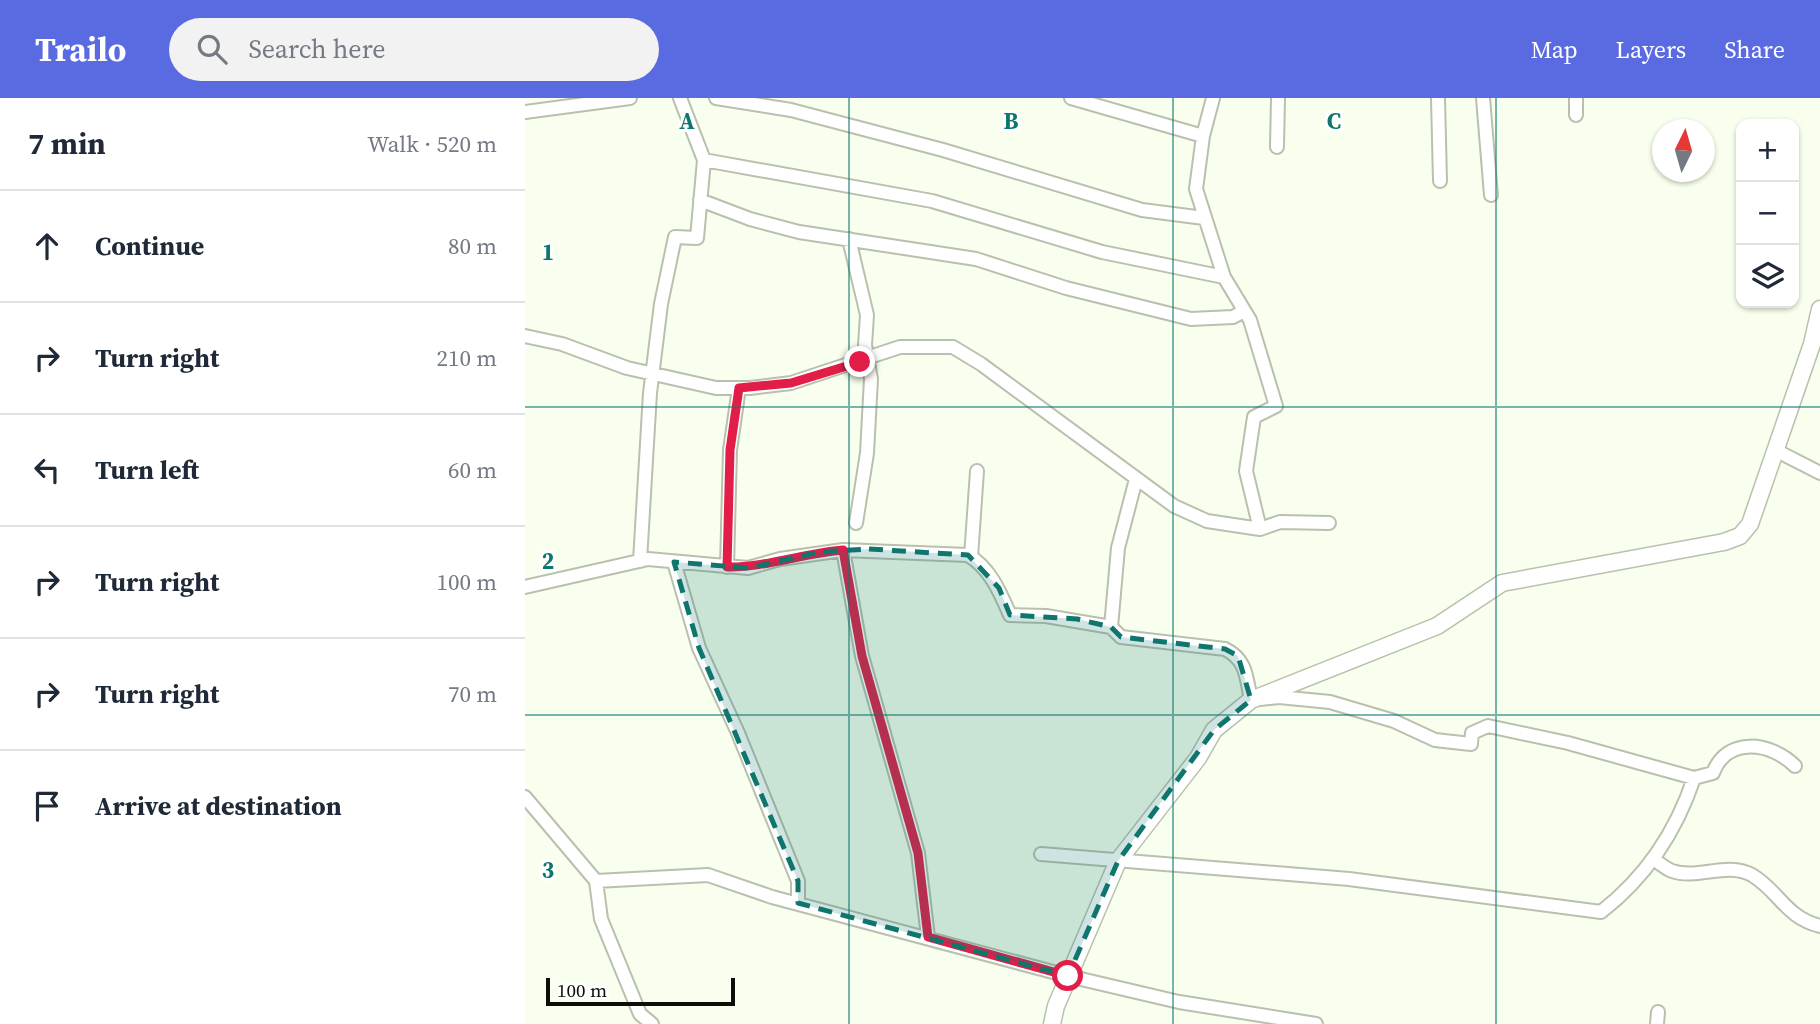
<!DOCTYPE html>
<meta charset="utf-8">
<style>
:root{--surface:#fff;--page:#f2f2f3;--text:#1f2937;--muted:#747a83;--line:#e0e1e3;--accent:#5a6be2}
body{margin:0;font-family:"Source Serif 4",serif;background:var(--page);color:var(--text)}
.controls{position:absolute;right:21px;top:21px;display:grid;overflow:hidden;border-radius:14px;box-shadow:0 2px 5px #0004}
.controls button{width:63px;height:63px;display:grid;place-items:center;padding:0;border:0;border-bottom:2px solid var(--line);background:var(--surface);color:var(--text);font:35px sans-serif}
.compass{position:absolute;left:1127px;top:21px;width:63px;height:63px;border-radius:50%;background:var(--surface);box-shadow:0 2px 5px #0004;rotate:5deg}
.scale{position:absolute;left:21px;bottom:18px;width:189px;box-sizing:border-box;padding-left:7px;border:4px solid #0c0e08;border-top:0;font-size:19px;line-height:24px;white-space:nowrap;color:#0c0e08;-webkit-text-stroke:5px #fff;paint-order:stroke}
.stop{position:absolute;width:21px;height:21px;margin:-16px;border:5px solid #e11d48;border-radius:50%;background:#fff}
.stop.end{background:#e11d48;border-color:#fff;box-shadow:0 2px 7px #0008}
.list{margin:0;padding:0;list-style:none}
h2{display:flex;justify-content:space-between;align-items:center;height:91px;margin:0;padding:0 28px;font-size:30px}
h2 small{font-size:23px;font-weight:400;color:var(--muted)}
.list li{display:grid;grid-template-columns:46px 1fr auto;gap:21px;align-items:center;box-sizing:border-box;height:112px;padding:0 28px;border-top:2px solid var(--line)}
.list b{display:block;font-size:26px;white-space:nowrap}
.list em{font-size:23px;font-style:normal;color:var(--muted)}
.icon{flex:none;width:38px;height:38px;fill:none;stroke:currentColor;stroke-width:2;stroke-linecap:round;stroke-linejoin:round}
.map{position:relative;flex:none;width:1295px;height:926px;overflow:hidden}
header{display:flex;align-items:center;gap:42px;box-sizing:border-box;height:98px;padding:0 35px;background:var(--accent);color:#fff}
header strong{font-size:33px}
nav{display:flex;gap:38px;margin-inline-start:auto;font-size:24px}
.search{width:490px;height:63px;background:var(--page);display:flex;align-items:center;gap:18px;box-sizing:border-box;padding:0 24px;border-radius:38px;color:var(--muted);font-size:26px}
main{display:flex}
aside{flex:1;background:var(--surface)}
.map>svg:first-child{display:block}
.lines{fill:none;stroke-linecap:round;stroke-linejoin:round}
.street-casing{stroke:#b9c0ad;stroke-width:16}
.secondary-casing{stroke:#b9c0ad;stroke-width:19}
.street{stroke:#fff;stroke-width:12}
.secondary{stroke:#fff;stroke-width:16}
.route{stroke:#e11d48;stroke-width:9}
.marked{fill:#0f766e;fill-opacity:0.2;stroke:#0f766e;stroke-width:5;stroke-dasharray:14 9;stroke-linejoin:round}
.grid{fill:none;stroke:#0f766e;stroke-width:2;stroke-opacity:0.55}
.grid-label{font-size:23px;text-anchor:middle;font-weight:bold;fill:#0f766e;stroke:#fff;stroke-width:6;stroke-linejoin:round;paint-order:stroke}
</style>
<header>
<strong>Trailo</strong>
<div class="search"><svg class="icon" aria-label="search" viewBox="0 0 24 24"><circle cx="10" cy="10" r="6"/><path d="M15 15l6 6"/></svg>Search here</div>
<nav><a>Map</a><a>Layers</a><a>Share</a></nav>
</header>
<main>
<aside>
<h2>7 min<small>Walk · 520 m</small></h2>
<ul class="list">
<li><svg class="icon" aria-label="ahead" viewBox="0 0 24 24"><path d="M12 20V5M6 11l6-6 6 6"/></svg><div><b>Continue</b></div><em>80 m</em></li>
<li><svg class="icon" aria-label="right" viewBox="0 0 24 24"><path d="M7 20v-9h11M14 6l5 5-5 5"/></svg><div><b>Turn right</b></div><em>210 m</em></li>
<li><svg class="icon" aria-label="left" viewBox="0 0 24 24"><path d="M17 20v-9H6M10 6l-5 5 5 5"/></svg><div><b>Turn left</b></div><em>60 m</em></li>
<li><svg class="icon" aria-label="right" viewBox="0 0 24 24"><path d="M7 20v-9h11M14 6l5 5-5 5"/></svg><div><b>Turn right</b></div><em>100 m</em></li>
<li><svg class="icon" aria-label="right" viewBox="0 0 24 24"><path d="M7 20v-9h11M14 6l5 5-5 5"/></svg><div><b>Turn right</b></div><em>70 m</em></li>
<li><svg class="icon" aria-label="arrive" viewBox="0 0 24 24"><path d="M6 21V4h12l-3 4 3 4H6"/></svg><div><b>Arrive at destination</b></div></li>
</ul>
</aside>
<div class="map">
<svg width="1295" height="926" viewBox="0 0 1295 926">
<rect width="100%" height="100%" fill="#f8ffee"/>
<g class="lines">
<defs>
<path id="street" d="M191 0 266 12 418 52 617 112 679 120
M546 0 678 38
M688 0 678 38 671 91 699 179 725 222 751 308 729 319 721 373 735 431
M913 0 915 83
M958 0 966 97
M0 14 105 0
M1051 17V0
M752 49 753 0
M179 62 407 103 577 154 699 179
M175 102 225 121 274 134 451 161 541 190 666 221 708 219 719 213
M324 141 342 217 340 247 346 281 342 355 331 425
M0 238 37 246 102 270 191 290H225L266 285 375 249H428L456 266 649 408 682 423 735 431 755 424 804 425
M1250 352 1295 375
M611 381 593 450 586 529 596 539 700 551C722 562 721 579 726 602L754 599 805 604 869 623 910 642 946 646 947 635 963 628 1043 645 1169 680 1188 675C1202 638 1246 644 1270 668
M318 452 337 558 393 755 403 839
M446 459 452 373
M115 463 125 295 136 206 150 139 172 140 179 62 155 0
M149 464 174 550 213 635 273 783V805
M202 469 205 352 214 290
M0 489 123 461 223 470 255 461 318 452 443 457C465 470 475 494 485 517L521 518 586 529
M0 699 71 783 76 821 115 916 127 926
M516 756 824 781 1076 814C1121 779 1151 734 1169 680
M1129 762C1135 765 1141 771 1147 773 1173 782 1202 763 1227 777 1255 794 1260 819 1295 828
M71 783 183 777 247 799 543 878 654 904 791 926
M1132 926 1133 914"/>
<path id="secondary" d="M527 926 531 908 593 763 673 660 689 632 726 602 912 528 977 485 1199 444 1215 438 1225 426 1287 246 1295 211"/>
</defs>
<use href="#street" class="street-casing"/>
<use href="#secondary" class="secondary-casing"/>
<use href="#street" class="street"/>
<use href="#secondary" class="secondary"/>
</g>
<g class="lines">
<path class="route" d="M335 264 266 285 214 290 205 352 202 469C238 470 280 455 318 452L337 558 393 755 403 839 543 878"/>
</g>
<path class="marked" d="M344 451 443 457 474 490 485 517 552 521 586 529 596 539 700 551 713 558 726 602 689 632 593 763 543 878 273 805V783L174 550 149 464 223 470 294 454Z"/>
<path class="grid" d="M324 0V926M648 0V926M971 0V926M0 309H1295M0 617H1295"/>
<g class="grid-label">
<text x="162" y="31">A</text>
<text x="486" y="31">B</text>
<text x="809" y="31">C</text>
<text x="23" y="162">1</text>
<text x="23" y="471">2</text>
<text x="23" y="780">3</text>
</g>
</svg>
<div class="controls">
<button>+</button>
<button>−</button>
<button><svg class="icon" aria-label="layers" viewBox="0 0 24 24"><path d="M12 4l9 5-9 5-9-5zM3 14l9 5 9-5"/></svg></button>
</div>
<svg class="compass" viewBox="-18 -18 36 36"><path d="M0-13l5 13h-10z" fill="#e53935"/><path d="M0 13l5-13h-10z" fill="#747a83"/></svg>
<div class="scale">100 m</div>
<div class="stop" style="left:543px;top:878px"></div>
<div class="stop end" style="left:335px;top:264px"></div>
</div>
</main>
